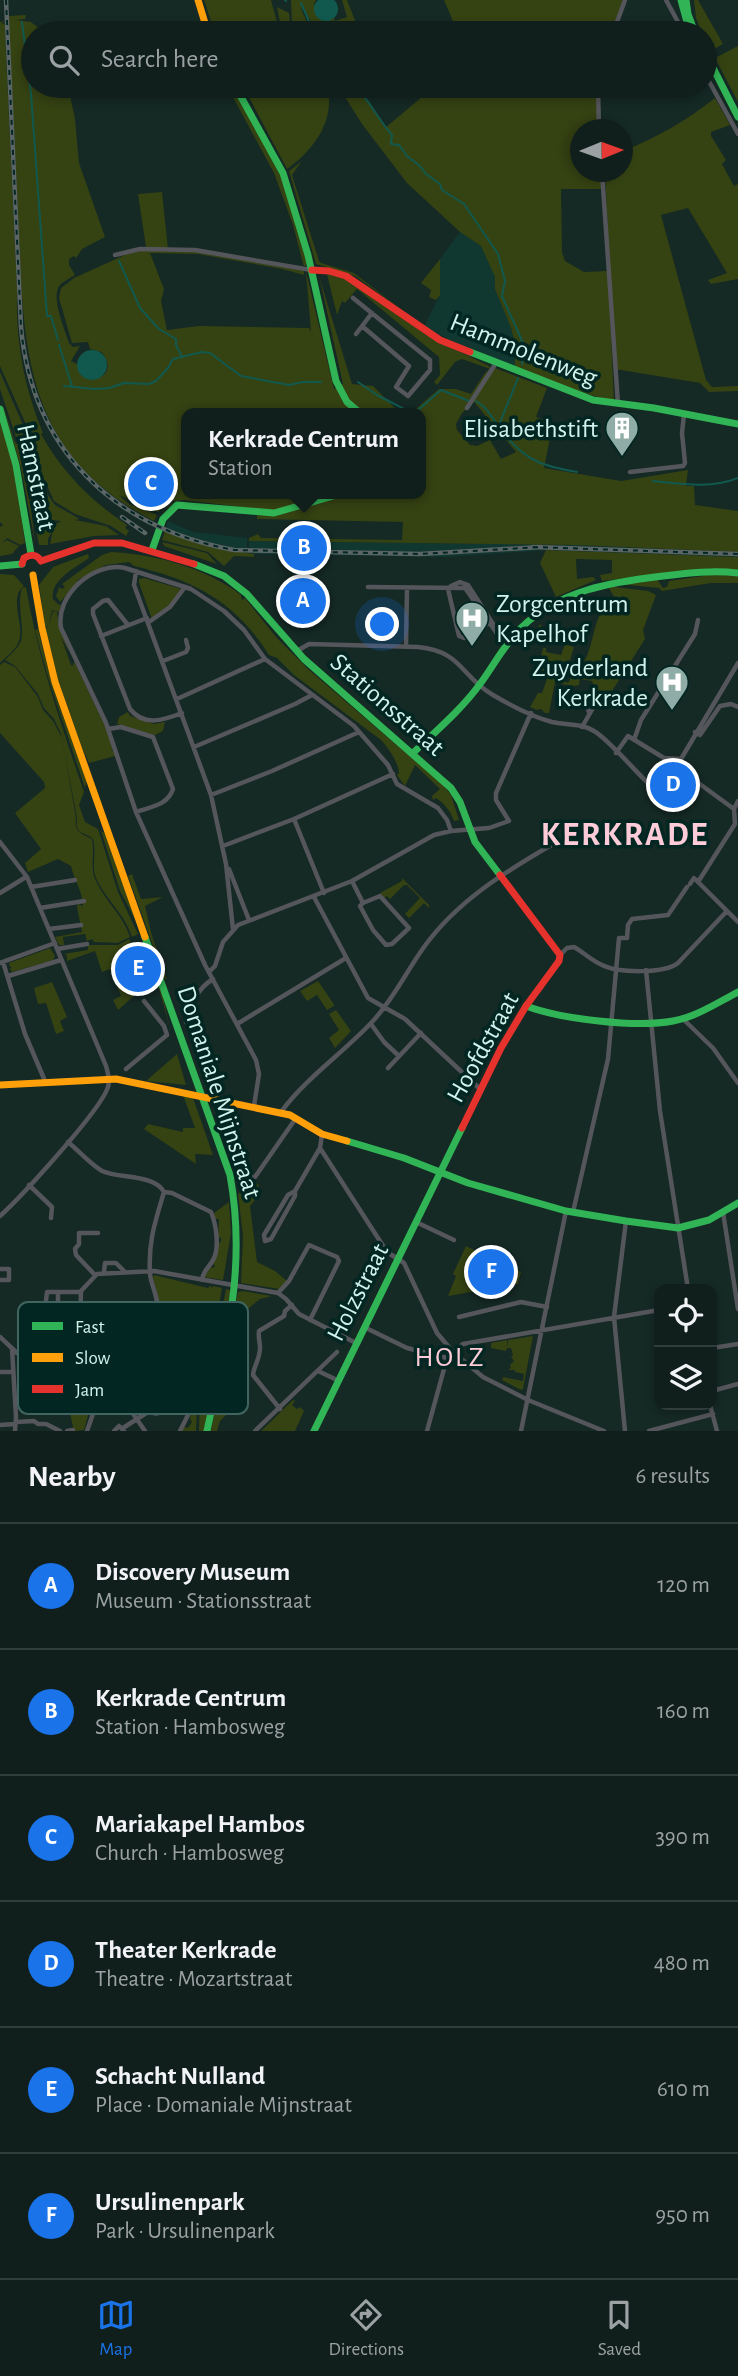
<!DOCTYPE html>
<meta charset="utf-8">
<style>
:root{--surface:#101f1c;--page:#192725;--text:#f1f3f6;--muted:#9ca2a3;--line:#303d3b;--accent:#1a73e8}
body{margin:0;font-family:"Alegreya Sans",sans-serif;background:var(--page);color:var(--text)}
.controls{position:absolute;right:21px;bottom:21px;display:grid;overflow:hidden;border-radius:14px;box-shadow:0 4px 10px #0003}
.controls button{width:63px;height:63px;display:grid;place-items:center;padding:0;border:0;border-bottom:2px solid var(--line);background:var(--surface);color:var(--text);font:35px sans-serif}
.compass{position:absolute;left:570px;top:119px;width:63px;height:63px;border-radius:50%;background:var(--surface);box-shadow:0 4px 10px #0003;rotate:89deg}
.you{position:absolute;left:383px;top:625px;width:24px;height:24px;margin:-18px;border:5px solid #fff;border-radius:50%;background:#1a73e8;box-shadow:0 0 0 10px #1a73e833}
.badge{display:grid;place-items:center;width:46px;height:46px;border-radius:50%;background:var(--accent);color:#fff;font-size:23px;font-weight:700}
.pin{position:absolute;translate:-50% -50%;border:4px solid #fff;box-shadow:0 2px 7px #0006}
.popup{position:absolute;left:181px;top:408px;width:245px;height:91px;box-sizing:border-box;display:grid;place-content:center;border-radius:14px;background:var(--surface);filter:drop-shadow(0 2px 5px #0005);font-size:23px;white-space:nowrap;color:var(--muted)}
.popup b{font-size:26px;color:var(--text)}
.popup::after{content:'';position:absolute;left:50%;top:100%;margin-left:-14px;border:14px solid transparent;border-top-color:var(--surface)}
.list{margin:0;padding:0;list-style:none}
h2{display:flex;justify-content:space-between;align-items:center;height:91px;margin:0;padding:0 28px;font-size:30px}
h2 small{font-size:23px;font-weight:400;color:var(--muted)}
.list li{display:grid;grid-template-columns:46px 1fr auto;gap:21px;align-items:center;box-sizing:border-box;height:126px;padding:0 28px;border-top:2px solid var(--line)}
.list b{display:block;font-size:26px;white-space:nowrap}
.list p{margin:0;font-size:23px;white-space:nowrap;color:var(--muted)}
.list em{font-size:23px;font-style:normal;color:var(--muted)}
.icon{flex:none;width:38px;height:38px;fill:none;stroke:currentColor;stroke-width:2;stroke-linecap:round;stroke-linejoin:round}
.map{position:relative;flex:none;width:738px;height:1431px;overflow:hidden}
.search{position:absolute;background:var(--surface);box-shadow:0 4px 10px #0003;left:21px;right:21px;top:21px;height:77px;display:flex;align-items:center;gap:18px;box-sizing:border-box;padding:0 24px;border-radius:38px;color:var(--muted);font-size:26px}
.sheet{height:847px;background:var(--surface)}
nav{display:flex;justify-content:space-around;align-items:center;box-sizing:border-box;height:98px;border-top:2px solid var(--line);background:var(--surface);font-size:19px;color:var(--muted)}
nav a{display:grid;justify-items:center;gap:4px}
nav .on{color:var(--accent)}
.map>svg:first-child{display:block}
.built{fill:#103831}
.green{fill:#354212;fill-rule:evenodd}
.water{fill:#11594f}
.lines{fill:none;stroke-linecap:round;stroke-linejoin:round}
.stream{stroke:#11594f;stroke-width:2}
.street{stroke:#55565b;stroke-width:4.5}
.fast{stroke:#30b455;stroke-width:7}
.slow{stroke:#ff9f0a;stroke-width:7}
.jam{stroke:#e5322d;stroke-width:7}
.rail-casing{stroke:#5c6566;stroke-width:4.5}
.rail{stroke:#022722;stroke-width:2;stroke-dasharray:5;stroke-linecap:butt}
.labels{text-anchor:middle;stroke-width:7;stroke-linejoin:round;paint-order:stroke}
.street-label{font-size:26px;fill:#d2f3ec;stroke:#022722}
.poi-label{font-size:26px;fill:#d2f3ec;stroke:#022722;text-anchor:end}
.neighbourhood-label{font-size:28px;letter-spacing:2px;fill:#fecbd8;stroke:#022722}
.district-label{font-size:33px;font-weight:bold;letter-spacing:2px;fill:#fecbd8;stroke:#022722}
.key{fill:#022722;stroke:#40645f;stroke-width:2}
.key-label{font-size:19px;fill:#d2f3ec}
</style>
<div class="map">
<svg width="738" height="1431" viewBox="0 0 738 1431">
<rect width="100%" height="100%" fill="#152925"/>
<path class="built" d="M460 232 481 246 485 254 495 277V289L511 327 515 343V368L458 344 429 329 425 325 440 295V259Z
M168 521 193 532 247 538V549H249V541L576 545 738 552V557L546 550 446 557 254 554 214 548 167 533 165 531Z"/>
<path class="green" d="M204 0H271L280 33 282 32 277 7 289 13 290 24 294 33H215Z
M291 0H316L314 4 330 19 334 17 335 21 347 17 342 0H347L360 33H317L301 3 302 11 312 33H297L292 24Z
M444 0H623L611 33H458Z
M694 0H698L723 44 711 51 705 38V33H702L696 18Z
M26 15 25 19 16 20 31 22 45 33H33V86H68L75 119 79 163 105 237 82 249 76 258 74 256 69 259V265L75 275C70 278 64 281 60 285 50 297 65 329 69 343L73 347 80 346 71 361 77 364 81 375C101 386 117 369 101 352L90 349 88 342 72 343 59 298 61 288 74 278 127 254 142 251H191L304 271V275L282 269 198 254 150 253 164 289 161 301 167 330 199 326 309 328 311 332 306 271 334 389 343 384 319 276 352 384 373 386 400 413H187V494H393L395 496 421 494V413H411L439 389H456L471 394 485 373 490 369 462 359 455 362 437 385 434 382 440 375 439 357 357 289 345 303 342 301 337 315 327 274H337L352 280 426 335 489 366 491 370 475 398 495 368 547 388 536 417 553 423 544 468 621 481 688 470 686 486H694L695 505 738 511V552L576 545 249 541V538L258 534 261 538 402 540 403 522 257 519V511L182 502 172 504 162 512 170 504 180 502 258 509 184 500 172 501 158 512 119 495 129 504 157 515 154 521C22 453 24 349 18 217 15 150 12 83 8 16ZM474 402 516 452 501 459 490 440 477 446 470 445 457 430 456 424 462 413Z
M5 21 2 23 5 25 6 55 17 289C16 343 23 383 43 433L41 434C63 473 90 500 127 525L125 528 129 531 126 536 111 526 75 514 54 501 43 477 33 440 0 366V22Z
M738 46V102L715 58Z
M227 86H233L282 177 299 228 307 264 304 267 293 225 274 173Z
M243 86H327C336 120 314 150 287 169Z
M338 86H355L369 101 385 128 435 86H597L599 129 580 130V172H601L603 189H561L562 252 565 261 584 272 608 271 614 401 587 394 515 368V343L511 328 495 289V277L481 246 460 232 407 183 362 124Z
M715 98 730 125 711 132V136L726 160 722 164 734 186 738 184V279L711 284 708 280 727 273 688 208 661 215 706 380 712 387 738 386V391L709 392 700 383 615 369 605 172H622L623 151C656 138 686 121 715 98Z
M302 161 292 175 319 261 321 263 354 273 402 310 355 276 316 264 289 171Z
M162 192 168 249 146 247 138 194Z
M440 259V295L436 300 429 297 431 290 421 283Z
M0 372 30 441 43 488 55 505 80 519 75 520 106 526 119 535 94 536 50 544 54 525 61 521 50 520 53 530 48 539V545H39L18 437H16L0 389Z
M0 396 15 442 18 445 31 509 35 542 21 468Z
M0 417 13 462 25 543 20 545 7 538 2 543 7 540 19 546 12 554 0 556V527L3 525 0 522Z
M165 531 214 548 254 554V557L234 556 224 566 208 552 162 540Z
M162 542 207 553 217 564 164 546Z
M546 550 738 557V570L699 569 602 581 600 575 612 573V560L576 559 577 579 593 577 596 580 556 597 540 563Z
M111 552C155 554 206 568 241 595L242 600 245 598 276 637 308 669 443 785 451 795 459 820 454 821C451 812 445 804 436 798L433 800 432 796 440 789 415 765 405 786 397 775 399 773C398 761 388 748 381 740L294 675 277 658 269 655C235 601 193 580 134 566L129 562 106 565 76 581H79L60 602 56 596 59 587 62 589 65 587 62 584 102 555Z
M88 554 89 558C75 568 50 580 53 599L59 605 61 604 59 612 52 610 49 625 53 611 57 612 59 627 71 655 61 637 71 665 73 666 74 661 105 726 113 749 111 751H114L115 756 89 763 82 748 57 677 45 628 49 626 45 627 39 585 53 567Z
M0 574 14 575 24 586C8 598 25 625 19 641 16 650 6 657 0 663Z
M716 574 738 575V583H711L662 591 659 588 618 584 657 579 663 588 667 587 669 581Z
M144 578 181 589 169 606 152 619 139 583V579Z
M608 586 648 591 656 595 643 630 645 639 600 710 597 708 602 696 592 691 594 686 592 681 580 679 579 685 575 686 561 684 559 679 560 678 568 683 571 678 566 671 570 664 565 661 546 673 547 675 539 673 540 669 535 664 539 665 543 648H546V652L561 655 565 644 548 641 547 644 543 643 544 640 538 636 535 639 540 631 537 629 540 624 552 641 574 647 570 660 574 663 572 669H574L576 664 582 666C597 641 590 617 614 597Z
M26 587C38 658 61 724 84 792L79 805 85 822 98 829 118 892 138 934 132 937C125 914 105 899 96 878 91 866 97 852 93 839 83 830 75 837 77 817L61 734 54 719 44 708 38 694 15 666 5 660C10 655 16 650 20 643 26 631 16 606 22 588Z
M38 629 51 679 87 781 85 788 48 677 35 630Z
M4 662 15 667 38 697 43 710 53 721 62 738 76 817C74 833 81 833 92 839 95 852 90 867 95 879 104 900 123 915 130 937L118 943 94 942 92 939 87 941 85 934 63 937 64 945H59L55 937 82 932 77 907 78 904 83 906C83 892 74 880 71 866L58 859 28 872 25 863 41 849 15 813 45 788 44 782 0 733V665Z
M556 677 549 713H545L541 709 537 710 530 707 538 693H542L547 679Z
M128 712 130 716 154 724 165 722 163 731 155 735 117 724 119 717Z
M101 831 106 834 162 992 169 1025 152 963 136 921 120 891Z
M132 874 141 899 163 897 145 906 152 936 167 980 165 979 128 876Z
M402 878 430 906 428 907 424 903 409 918 405 914 420 898 407 885H404L390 899 387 896 384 898 380 893 402 881Z
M129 939 133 947 120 955 119 960 134 996 118 1010 113 1000 121 996 110 969 102 972 95 951 67 961V955L64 954 88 950V945H118Z
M50 948 55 956 53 960 12 972 10 969 12 967H10L9 963Z
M318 981 333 1003 334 1006 327 1010 317 995 307 1001 300 991Z
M52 982 67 1017 60 1021 64 1031 56 1034 46 1003 38 1004 34 988Z
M336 1010 351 1031 335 1048 329 1038 339 1030 329 1014Z
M177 1054 186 1085 146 1081Z
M183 1095 193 1098 213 1155 195 1154 196 1164 144 1129 148 1124 183 1132V1128H195Z
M254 1180 259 1186 253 1194 255 1200 250 1206 257 1262 275 1271 287 1281 279 1289 241 1283 243 1236 238 1194Z
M229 1202 231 1233 223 1280 204 1277 211 1267 213 1268 215 1266 213 1264 218 1243 221 1242V1238L218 1237 219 1219H215L214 1213Z
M466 1246 521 1272 518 1284 506 1286 509 1274 505 1286 448 1296 456 1276 453 1274Z
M154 1275 208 1288 211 1285V1289L213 1286 222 1288 216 1324 199 1385 178 1379 183 1377 186 1379 194 1374 193 1371 200 1362 205 1335 208 1333 207 1325 202 1323 205 1321 191 1305 186 1307V1303L178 1301 174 1304 173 1301 165 1302V1305L160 1304 153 1278Z
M226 1289 230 1290V1296L204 1431H199L200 1394 219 1327Z
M243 1291 272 1296 260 1299 239 1316 224 1400 229 1412 220 1421 217 1431H211L238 1292Z
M533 1336 523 1389 521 1390 502 1380 503 1377 523 1381 524 1374 515 1372V1370H508L511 1368 510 1365 514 1361 511 1357 513 1355 511 1348H507L506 1351 491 1348V1343L507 1340V1348L508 1340Z
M70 1343 82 1356C63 1376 79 1385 87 1406L90 1408 84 1430 74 1431 69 1409 54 1397H60V1380L57 1379V1370L62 1372 63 1370H69L76 1354 70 1348 53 1353 51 1357 54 1363 60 1366 58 1369 46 1359 45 1355 56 1346Z
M177 1381 198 1386 196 1431H181L184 1427 188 1428 192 1422 190 1419 192 1410 188 1396 190 1394 185 1386 182 1387Z
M293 1400 295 1401 292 1405 297 1409 300 1407 304 1411 295 1431H261Z"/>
<path class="water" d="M314 9a12 12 0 1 1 24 0a12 12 0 1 1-24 0Z
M77 365a15 15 0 1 1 30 0a15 15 0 1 1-30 0Z"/>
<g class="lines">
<path class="stream" d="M285 0 286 1
M301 3 314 33
M22 22 31 94 47 316H51L58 340
M355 86C370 101 378 119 392 135L391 144 399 145 407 156 420 166 426 174 440 184 442 190 464 204 498 254 505 281 502 296 523 343 522 364
M119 261 140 308 159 329 176 339V345L182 357
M59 345 72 386
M358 382 377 395 410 412 418 410 441 390 469 401
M64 386 95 389 109 388 124 383 149 384 156 381 168 368 173 359 202 352 210 353 241 376 289 385 303 382H321
M476 401C488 408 493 419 501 430 524 460 541 466 577 472
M499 425 518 378
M653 481C682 484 711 489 738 478"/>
<path class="street" d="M666 0 684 33
M613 33 625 0
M705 74 738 134
M598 86 599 130
M602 172 618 404
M115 255 140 249 195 250 311 270
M353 298 430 360V370L408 396 396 387 409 366 362 326
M356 334 372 313
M467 408 496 363
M630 472 683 466 685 463 682 433 684 414
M136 571 134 585 211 795 226 864 233 929
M451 586 460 582 468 585 504 641
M368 587 465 588 505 645
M448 589 459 636 464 638 489 623
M149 622 170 607 185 587
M128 625 108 600 103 601 93 609V614L130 709C144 727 164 720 182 713
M101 636 147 618
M406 646 407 588
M297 651 309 644 418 647C462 651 461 677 493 695 510 705 533 717 552 722 566 725 581 723 594 731 608 739 634 770 648 783
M163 661 186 652 188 648 186 640
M177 699 265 659
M582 727 597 701 595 697 589 699 587 706 589 712
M108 729 121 727 153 737 173 789C168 805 151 807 136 812
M695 732 700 735 720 706 731 704 738 707
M634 740 641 720 695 634 698 620
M194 747 295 704 312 695
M616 753 628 736 664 758 681 759
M211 795 272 771 359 732
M734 809 686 774 682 766 681 759 738 663
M294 819 324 893
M0 842 27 877 106 1066C108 1073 110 1080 108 1087 101 1110 21 1197 0 1216
M223 846 294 819 393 774
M229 869 249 920
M352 881 363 903 360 906 373 930 386 945 392 944 409 928 380 896 363 903
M698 882 735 824 734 809 738 801
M690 884 694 878 738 922
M31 887 75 880
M0 893 26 877
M314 897 368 998 405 1019 480 1089
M40 908 84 901
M49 929 81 925
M57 949 87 944
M560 955 567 948 574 947C583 952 592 961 602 965 618 973 664 974 678 963L726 912
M3 962 25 1034 45 1081
M0 963 55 943
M646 970 660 1111 688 1289
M209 972 215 966 223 942 238 925 352 881 434 835 451 831 489 828 509 821 496 800V793L531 713
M8 976 61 960
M683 1019 713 1048 738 1083
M186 1022C189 1006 198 988 213 979
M237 1024 346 958
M371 1024 384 1042 399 1056
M388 1068 421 1033
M126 1069 167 1035 164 1026 144 1001
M254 1106 259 1074 256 1060 205 965 136 812 106 723 61 628C55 595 94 561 125 568L191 589 224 611 244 630 265 659 354 726 388 765 397 784 438 808 447 820 451 831
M281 1112C306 1078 343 1053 372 1022 393 1000 406 972 424 947 457 901 505 872 553 844
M322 1134 320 1148 387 1252 404 1263 437 1333 453 1352 483 1377 528 1400 604 1431
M68 1142C79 1151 90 1164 102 1171 120 1179 154 1174 164 1192L172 1193 211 1212C216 1224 220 1248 213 1260 209 1268 203 1270 202 1280
M246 1177H255L296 1118
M29 1185 52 1207 51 1218
M573 1212 608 1059 619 938H627L628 925 632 919 668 915 687 887
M723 1212 738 1309
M416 1222 454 1240
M265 1241 271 1239 295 1196V1191L320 1148
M265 1241 264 1235 288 1195 295 1191
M0 1269H9V1280H0
M104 1272 105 1263H116L124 1271
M95 1275 76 1255 75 1249 79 1244V1233H98
M58 1292V1320
M278 1293 289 1281 309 1245 337 1257 339 1261 310 1320
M158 1308C167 1307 177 1305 185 1308 207 1317 208 1350 194 1367 189 1372 182 1375 175 1378V1381L187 1398 190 1411 180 1431
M32 1317H38L45 1309 47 1292H81
M459 1317 521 1302 547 1307
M152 1321 166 1341
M364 1327 407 1348 447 1358
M0 1337 17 1353H44L54 1343 68 1341 80 1329 81 1291 97 1274 154 1271 278 1293 286 1299 299 1314 356 1343
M164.5 1345a5.5 5.5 0 1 1 11 0a5.5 5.5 0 1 1-11 0Z
M127.5 1348a5.5 5.5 0 1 1 11 0a5.5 5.5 0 1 1-11 0Z
M135 1343C140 1331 154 1325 157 1312 160 1300 151 1286 150 1274 148 1242 155 1222 164 1192
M12 1348 16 1417 15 1431
M712 1348 738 1344
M135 1353 145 1373
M318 1371 337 1380
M0 1372H12
M102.5 1378a5.5 5.5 0 1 1 11 0a5.5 5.5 0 1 1-11 0Z
M147 1375 145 1373 143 1375 145 1378 150 1375 175 1379
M110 1383 116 1398
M712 1391 738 1384
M120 1395 145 1431
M150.5 1408a5.5 5.5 0 1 1 11 0a5.5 5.5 0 1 1-11 0Z
M710 1405 717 1431
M280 1409 253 1375C254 1365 260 1359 260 1348 260 1341 258 1338 259 1331L284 1316 285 1311 292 1305
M94 1411 130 1390 143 1377
M16 1422 34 1421 38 1424H46L60 1431
M0 1425 15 1424
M123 1428 151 1410
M67 1431 73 1430
M87 1431 94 1411C90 1403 83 1401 79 1393 67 1372 83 1358 97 1344L128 1349
M114 1431 119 1426 124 1431
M255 1431 337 1352
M427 1431 447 1358 463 1344 659 1310
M521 1431 566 1211
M625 1431 614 1317 626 1221
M649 1431 713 1414"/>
<path class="fast" d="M681 0 690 33
M686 0 688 14 695 33
M705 52 738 117
M235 86 283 173 308 255 336 381 347 402 360 413
M470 352 593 400 654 408 738 424
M0 409 16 465 31 554
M152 550 163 519 177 505 274 513 340 494
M194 564 224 576 247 594 304 659 451 788 460 802 475 842 500 875
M0 566 22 564
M413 753C436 731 461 710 480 684 494 665 504 645 521 628 559 590 612 582 663 576 688 573 713 570 738 573
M145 937 230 1175C247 1268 226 1341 207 1431
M526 1006C561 1019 636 1028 673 1021 696 1017 717 1003 738 992
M347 1141 404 1158 468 1183 566 1211 626 1221 678 1228 709 1220 738 1203
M314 1431 462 1128"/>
<path class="slow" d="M198 0 208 33
M33 575 42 628 55 682 145 937
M0 1085 116 1079 290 1115 322 1134 347 1141"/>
<path class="jam" d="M312 270 329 271 346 276 440 340 470 352
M41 561 94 543H122L194 564
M22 564 24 558C31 554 37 554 41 561
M462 1128 501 1048 526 1006 559 961 560 955 500 875"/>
<defs>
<path id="rail" d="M6 0 21 327C32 450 114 528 234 550L420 554 541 547
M122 517 145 533
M533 547 738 554
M129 978 125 962 132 952"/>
</defs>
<use href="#rail" class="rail-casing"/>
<use href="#rail" class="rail"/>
</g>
<defs>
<symbol id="building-pin" viewBox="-11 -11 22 30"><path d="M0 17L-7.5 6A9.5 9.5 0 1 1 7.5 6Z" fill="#90aca6" stroke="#022722"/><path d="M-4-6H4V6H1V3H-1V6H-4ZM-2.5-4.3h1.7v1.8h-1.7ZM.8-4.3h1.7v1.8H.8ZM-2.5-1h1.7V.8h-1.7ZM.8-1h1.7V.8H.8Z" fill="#fff"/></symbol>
<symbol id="hospital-pin" viewBox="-11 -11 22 30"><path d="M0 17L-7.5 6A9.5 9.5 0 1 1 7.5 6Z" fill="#90aca6" stroke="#022722"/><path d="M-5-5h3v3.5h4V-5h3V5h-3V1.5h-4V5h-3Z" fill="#fff"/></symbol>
</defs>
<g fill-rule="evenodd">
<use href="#building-pin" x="603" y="409" width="38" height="52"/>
<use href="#hospital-pin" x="453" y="599" width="38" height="52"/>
<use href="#hospital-pin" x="653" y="663" width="38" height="52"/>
</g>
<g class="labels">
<g class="street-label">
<text transform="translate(524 349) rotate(22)" y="9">Hammolenweg</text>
<text transform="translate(37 477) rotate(78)" y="9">Hamstraat</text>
<text transform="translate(388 704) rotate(41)" y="9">Stationsstraat</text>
<text transform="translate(482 1047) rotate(-61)" y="9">Hoofdstraat</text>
<text transform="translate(220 1092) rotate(72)" y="9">Domaniale Mijnstraat</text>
<text transform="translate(357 1292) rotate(-63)" y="9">Holzstraat</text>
</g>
<g class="poi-label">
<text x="598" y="437">Elisabethstift</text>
<text x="496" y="612" text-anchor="start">Zorgcentrum<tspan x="496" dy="30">Kapelhof</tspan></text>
<text x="648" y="676">Zuyderland<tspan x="648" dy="30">Kerkrade</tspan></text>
</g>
<g class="neighbourhood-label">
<text x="450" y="1366">HOLZ</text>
</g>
<g class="district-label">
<text x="625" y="845">KERKRADE</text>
</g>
</g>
<rect x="18" y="1302" width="230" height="112" rx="10" class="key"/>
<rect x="32" y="1322" width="31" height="8" fill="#30b455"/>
<rect x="32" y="1353" width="31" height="9" fill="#ff9f0a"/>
<rect x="32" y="1385" width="31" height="8" fill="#e5322d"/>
<g class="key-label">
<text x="75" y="1333">Fast</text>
<text x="75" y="1364">Slow</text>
<text x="75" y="1396">Jam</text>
</g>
</svg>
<div class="controls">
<button><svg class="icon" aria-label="locate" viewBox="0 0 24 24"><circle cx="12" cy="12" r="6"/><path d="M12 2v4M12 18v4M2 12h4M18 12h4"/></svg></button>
<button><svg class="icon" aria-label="layers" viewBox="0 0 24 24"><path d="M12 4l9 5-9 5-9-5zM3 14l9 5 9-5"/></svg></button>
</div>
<svg class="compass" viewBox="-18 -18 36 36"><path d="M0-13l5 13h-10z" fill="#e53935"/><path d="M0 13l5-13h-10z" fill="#9ca2a3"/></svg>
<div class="you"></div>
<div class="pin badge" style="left:303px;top:601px">A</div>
<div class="pin badge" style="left:304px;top:548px">B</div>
<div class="popup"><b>Kerkrade Centrum</b>Station</div>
<div class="pin badge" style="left:151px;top:484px">C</div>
<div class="pin badge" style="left:673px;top:785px">D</div>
<div class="pin badge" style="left:138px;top:969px">E</div>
<div class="pin badge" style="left:491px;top:1272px">F</div>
<div class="search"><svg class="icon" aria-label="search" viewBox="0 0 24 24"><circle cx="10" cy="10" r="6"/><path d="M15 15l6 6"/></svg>Search here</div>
</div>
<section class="sheet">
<h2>Nearby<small>6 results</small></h2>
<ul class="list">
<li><span class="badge">A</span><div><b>Discovery Museum</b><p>Museum · Stationsstraat</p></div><em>120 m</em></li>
<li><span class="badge">B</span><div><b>Kerkrade Centrum</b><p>Station · Hambosweg</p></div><em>160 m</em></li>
<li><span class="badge">C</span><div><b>Mariakapel Hambos</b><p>Church · Hambosweg</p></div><em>390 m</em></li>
<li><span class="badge">D</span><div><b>Theater Kerkrade</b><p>Theatre · Mozartstraat</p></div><em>480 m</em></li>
<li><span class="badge">E</span><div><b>Schacht Nulland</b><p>Place · Domaniale Mijnstraat</p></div><em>610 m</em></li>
<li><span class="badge">F</span><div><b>Ursulinenpark</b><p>Park · Ursulinenpark</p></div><em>950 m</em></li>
</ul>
</section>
<nav>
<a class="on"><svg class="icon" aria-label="map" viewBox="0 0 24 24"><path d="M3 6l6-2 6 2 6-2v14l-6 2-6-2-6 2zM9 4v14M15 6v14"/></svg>Map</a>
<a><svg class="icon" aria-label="directions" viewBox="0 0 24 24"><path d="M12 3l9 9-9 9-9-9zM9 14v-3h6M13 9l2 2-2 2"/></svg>Directions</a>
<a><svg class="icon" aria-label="saved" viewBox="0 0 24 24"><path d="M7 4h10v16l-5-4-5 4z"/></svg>Saved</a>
</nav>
